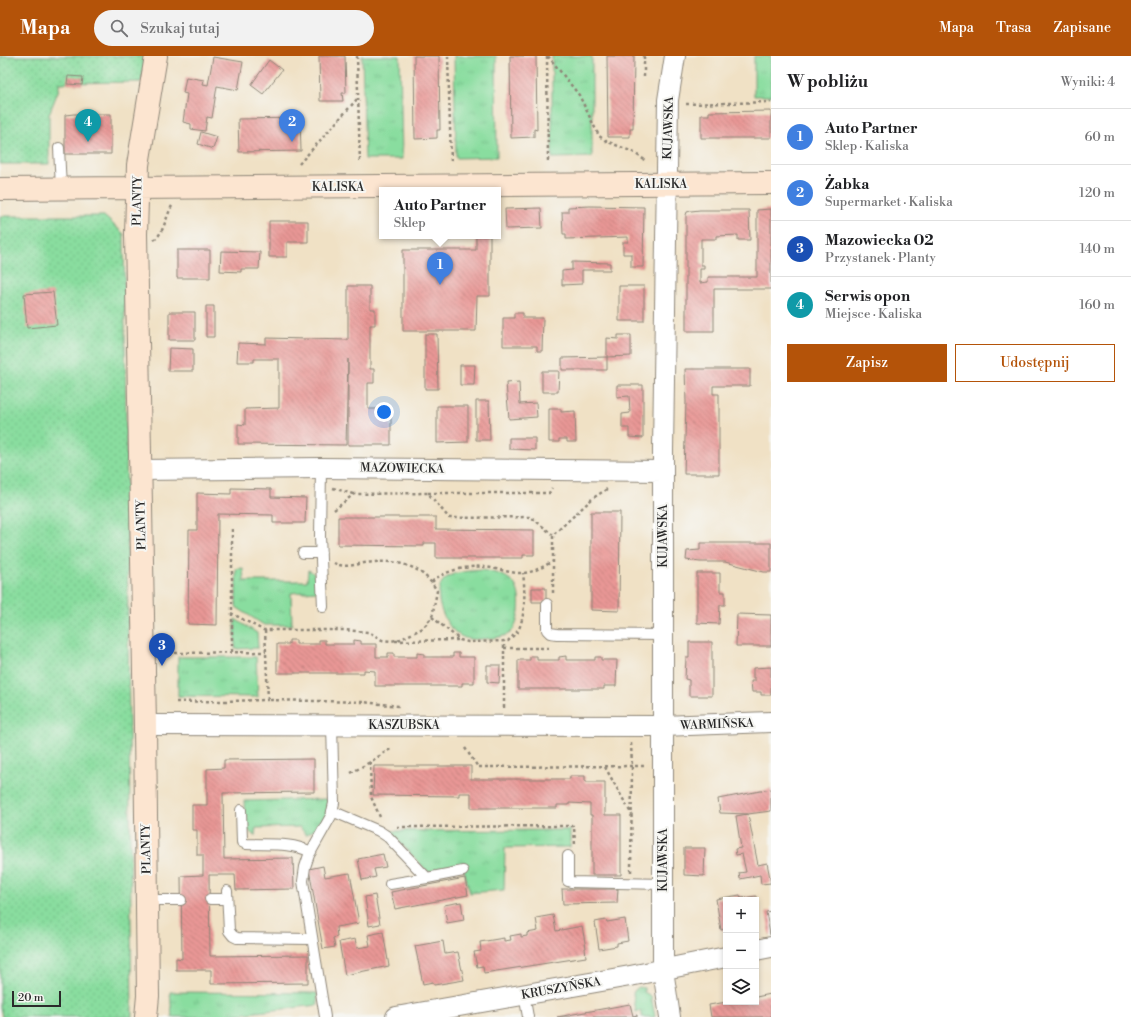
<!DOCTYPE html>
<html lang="pl">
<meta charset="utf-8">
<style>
:root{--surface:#fff;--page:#f2f2f2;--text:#202124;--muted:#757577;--line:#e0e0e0;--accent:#b45309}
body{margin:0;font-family:"Libre Bodoni",serif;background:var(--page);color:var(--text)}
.controls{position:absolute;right:12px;bottom:12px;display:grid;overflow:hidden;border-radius:0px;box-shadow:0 2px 6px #0003}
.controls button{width:36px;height:36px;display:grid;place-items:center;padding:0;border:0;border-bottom:1px solid var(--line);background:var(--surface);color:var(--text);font:20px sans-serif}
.scale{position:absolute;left:12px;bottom:10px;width:49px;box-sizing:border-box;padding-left:4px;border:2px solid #2b2b2b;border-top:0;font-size:11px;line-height:14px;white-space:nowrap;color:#2b2b2b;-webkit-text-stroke:3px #f6f6f2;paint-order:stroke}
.you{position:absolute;left:384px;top:356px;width:14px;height:14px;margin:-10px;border:3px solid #fff;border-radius:50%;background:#1a73e8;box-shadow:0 0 0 6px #1a73e833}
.badge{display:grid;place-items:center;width:26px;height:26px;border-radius:50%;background:var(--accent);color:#fff;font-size:13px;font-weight:700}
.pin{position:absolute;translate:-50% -33px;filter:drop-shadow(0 1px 2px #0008)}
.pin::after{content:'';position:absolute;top:21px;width:14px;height:12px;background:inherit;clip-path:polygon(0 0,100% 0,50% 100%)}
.popup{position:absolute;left:379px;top:131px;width:122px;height:52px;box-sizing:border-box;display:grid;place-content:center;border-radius:0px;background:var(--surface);filter:drop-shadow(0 1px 3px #0005);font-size:13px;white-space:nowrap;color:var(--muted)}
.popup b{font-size:15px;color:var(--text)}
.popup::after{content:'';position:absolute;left:50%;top:100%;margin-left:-8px;border:8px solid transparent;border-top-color:var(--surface)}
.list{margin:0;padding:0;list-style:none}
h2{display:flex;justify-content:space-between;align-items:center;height:52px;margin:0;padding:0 16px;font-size:17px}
h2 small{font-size:13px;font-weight:400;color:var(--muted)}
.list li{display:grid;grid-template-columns:26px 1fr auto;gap:12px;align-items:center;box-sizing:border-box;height:56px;padding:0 16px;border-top:1px solid var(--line)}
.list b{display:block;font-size:15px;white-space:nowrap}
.list p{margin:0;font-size:13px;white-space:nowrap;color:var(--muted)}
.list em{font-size:13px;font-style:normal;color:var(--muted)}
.actions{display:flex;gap:8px;padding:12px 16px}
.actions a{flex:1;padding:9px 0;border:1px solid var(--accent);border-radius:0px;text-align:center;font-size:14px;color:var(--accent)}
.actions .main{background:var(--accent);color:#fff}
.icon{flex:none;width:22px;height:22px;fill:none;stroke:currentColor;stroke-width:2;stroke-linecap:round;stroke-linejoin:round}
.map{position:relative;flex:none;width:771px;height:961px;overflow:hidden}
header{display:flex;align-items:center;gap:24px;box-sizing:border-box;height:56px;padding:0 20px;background:var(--accent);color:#fff}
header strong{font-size:19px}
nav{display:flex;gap:22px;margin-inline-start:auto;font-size:14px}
.search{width:280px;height:36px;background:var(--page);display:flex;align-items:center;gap:10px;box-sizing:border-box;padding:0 14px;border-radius:22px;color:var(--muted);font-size:15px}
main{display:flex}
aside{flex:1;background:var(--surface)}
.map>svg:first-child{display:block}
.grass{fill:url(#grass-tufts);stroke:#5a8465}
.park{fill:url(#park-dots);stroke:#5a8465}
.building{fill:url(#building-back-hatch)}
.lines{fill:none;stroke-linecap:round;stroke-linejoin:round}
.lane-casing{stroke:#8e8678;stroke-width:12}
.street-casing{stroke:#8e8678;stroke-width:22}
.secondary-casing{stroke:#8e8678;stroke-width:24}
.path{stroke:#8e8678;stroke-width:2.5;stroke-dasharray:3 3;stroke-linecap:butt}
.lane{stroke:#fff;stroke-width:10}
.street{stroke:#fff;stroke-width:20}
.secondary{stroke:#fce5d0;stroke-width:22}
.labels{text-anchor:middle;stroke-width:4;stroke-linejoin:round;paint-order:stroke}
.street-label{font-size:12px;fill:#2b2b2b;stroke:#f6f6f2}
</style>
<header>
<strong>Mapa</strong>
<div class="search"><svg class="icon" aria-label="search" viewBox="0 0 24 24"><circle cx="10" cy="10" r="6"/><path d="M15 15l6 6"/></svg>Szukaj tutaj</div>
<nav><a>Mapa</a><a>Trasa</a><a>Zapisane</a></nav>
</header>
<main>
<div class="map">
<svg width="771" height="961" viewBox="0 0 771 961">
<defs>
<pattern id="grass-tufts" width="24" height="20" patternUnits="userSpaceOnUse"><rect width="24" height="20" fill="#89dd9f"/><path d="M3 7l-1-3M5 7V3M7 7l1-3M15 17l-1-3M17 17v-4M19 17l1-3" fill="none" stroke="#76be89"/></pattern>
<pattern id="park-dots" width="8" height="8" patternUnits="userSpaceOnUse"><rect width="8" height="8" fill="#89dd9f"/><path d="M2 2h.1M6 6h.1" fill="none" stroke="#76be89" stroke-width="1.8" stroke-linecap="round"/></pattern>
<pattern id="building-back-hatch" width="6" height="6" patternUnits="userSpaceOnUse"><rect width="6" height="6" fill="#e99795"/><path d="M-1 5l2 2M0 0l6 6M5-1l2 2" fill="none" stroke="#bd7b7a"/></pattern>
</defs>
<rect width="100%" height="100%" fill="#f6f6f2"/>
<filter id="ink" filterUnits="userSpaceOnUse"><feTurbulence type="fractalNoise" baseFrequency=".025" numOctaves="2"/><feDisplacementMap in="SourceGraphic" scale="8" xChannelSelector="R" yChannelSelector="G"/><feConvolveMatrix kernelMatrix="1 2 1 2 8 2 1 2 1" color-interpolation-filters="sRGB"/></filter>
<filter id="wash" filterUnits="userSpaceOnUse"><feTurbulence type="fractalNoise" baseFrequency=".012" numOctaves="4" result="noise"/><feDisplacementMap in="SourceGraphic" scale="16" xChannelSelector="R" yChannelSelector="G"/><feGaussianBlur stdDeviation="0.9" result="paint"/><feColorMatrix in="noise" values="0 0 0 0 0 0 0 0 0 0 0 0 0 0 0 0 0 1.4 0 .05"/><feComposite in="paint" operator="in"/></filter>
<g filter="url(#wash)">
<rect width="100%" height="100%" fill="#f0e1c5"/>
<path class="grass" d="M362 0H400L402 103H365Z
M454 0H496L497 101 456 102Z
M552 0H592V101L552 102Z
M754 0H771V40H754Z
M243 512 244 525H307L308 514C318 517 316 526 317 535L291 537 292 569H264L236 551V513Z
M482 514C509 519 522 525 519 555 518 562 516 572 510 577 505 582 476 584 469 583 446 580 428 535 446 522 456 515 471 515 482 514Z
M235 563 257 577 258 592 235 593Z
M178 601H256L258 641 178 640Z
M328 743C330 762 322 769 306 779L300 771 256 772 255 780C242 772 245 758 244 745Z
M570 774V791L505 792 504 834 470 837 463 810 428 816 389 775Z
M639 931 644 932V936L651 940 655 961H642L640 955 636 956 633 937 635 934Z
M170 936 317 937 318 949 231 959 226 961H172Z"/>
<path class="park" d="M0 0H146L141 26 59 27V33L49 58V108H0Z
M0 160H104L124 178 132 961H2L0 950Z"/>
<g id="blocks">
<path class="building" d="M319 0H345L346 37H342L343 45H320Z
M414 0H439L440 74H437V82L415 83Z
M510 0H536L537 74 534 73V81L511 82Z
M607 0H634L633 73H630V81H608Z
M213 1 243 6 238 34 217 30 212 62 207 61 205 75 191 73V68L183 66 187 38 183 37 186 21 204 24 203 28 208 29Z
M269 4 282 14 263 38 251 29Z
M68 20 83 21 82 29 67 28Z
M771 55V82H701V59H709V56Z
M74 58H111V98H65V59Z
M300 62 301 95 239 96 238 63Z
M201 76 217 81 213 93 198 88Z
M590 150 644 151 643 211H631V198H623V186H628V181L566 183V178H563L562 156H568V151Z
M541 152 542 172 506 173 505 153Z
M771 153V233H714V275H686V159L687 156 691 155 700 154H749L750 184H738V179L716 180V183H701V209H704V213H700V227L708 226V221H757V154Z
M269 165H308V186H287V201H269Z
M476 180H490V240H477L476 275H403V194H476Z
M177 194H210V222H177Z
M221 195 260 196 259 213H241V216L220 215Z
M572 206 610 207V214H582V228L562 229V215L572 214Z
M348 230H370V253H375V269H370V313H374V327H368V353H391V389H348V303L346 389 238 388V368L245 369V353L279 352V303H254V306H237L238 287 266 288V282L348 284Z
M619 230H644V265H619Z
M53 236 57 269 27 272 24 238Z
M206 250H214V281H206Z
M169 256H195V284H169Z
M514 257H523V262H543L542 295H537V290H503V262H514Z
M425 278H437L438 333H425Z
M618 279H631V300L607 301V282L618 283Z
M169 292 193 293V315H168Z
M607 301V314H562V302Z
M460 309H475L474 329H460Z
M685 313H750V330H713V338H719V418H684L686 346Z
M542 315H559L558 336H542Z
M519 326 520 348 536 347 537 361 509 363 506 327Z
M617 329H643V382L629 381V372H622V358L630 357 629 340 617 341Z
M476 345H489L490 384H476Z
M437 350H468V386L437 387Z
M549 353H561V356L575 355 576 386H567V383H559V386H549Z
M509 382H535V394L509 393Z
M231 432 271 433V441L306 442 305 467H273V459L218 458 217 569 188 568 189 474H197V437L231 438Z
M591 456H620L619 555 591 554Z
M338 461H436V473L534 474V499H523V502H436V487H424V490L338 489Z
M700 487H771V516H764L725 506H700L686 504 687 495 700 494Z
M697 517H720V536H725V549H720L719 568 697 567Z
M532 532H546V546H532Z
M737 558 771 559V590H736Z
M289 584H296V588H319V584H325V588H354V584L361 585V588H376V601H388V597H394V601H417V597L424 598V601H453V597H459V601H474V627H462V630H375V615L364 614V617H277V588H289Z
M689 586H712V640H689V624L685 623 686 602H689Z
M530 600H537V604H559V601L566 600V604H595V601H601V604H617L616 630H604V633H518V604H530Z
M487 609H500L499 627 487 626Z
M771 611V639H761V636H752L751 625H755V622H753V612Z
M314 703V736L223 737 224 803 293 802 294 833 236 834 235 819H209L210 900 308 899V927L211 928V914H176V902L182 903 181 820 203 819V799H197V774H192V749H207V713L224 712V704Z
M374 710H471V723H570V720H585V726H605V759H621V819H592V759H590V748L569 747V749H557V752H471V737H459V740L373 739Z
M771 733V755L748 758 758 809 767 807 771 827 761 828 760 819 740 823 739 817 746 816 742 798 736 799 735 793 741 792 736 760 748 758 720 757 718 743Z
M684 792H705L704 820 684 819Z
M383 798 386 811 374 813 376 821 362 824 358 803Z
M323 810 325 821 350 817 359 867 336 871 337 881 333 882 335 891 323 893 309 813Z
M465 822 468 839 395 853 391 836Z
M562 833H618L617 847 563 848Z
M375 839 380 868 369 870 365 841Z
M740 839 741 842 756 840 757 844H726V873L721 874 716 843Z
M461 846 464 864 447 867 444 849Z
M771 855V879H770L766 856Z
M553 859 556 875 582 870 586 892H585L586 901 484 917 483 910 477 911 474 896 481 895 480 886 504 882V885L511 884 510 880 521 878V881L527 880V877L538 875 536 862Z
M625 863 628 885 617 887V890L599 893 595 866 606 864 607 866Z
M383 876 389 910 345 919 339 886 355 883 357 892 370 890 368 879Z
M443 885 445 898 458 896 464 924 434 929 433 926 423 928 415 890Z
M771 938V961H711L709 949 727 946H756V941Z
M630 948 633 960 637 959V961H557Z"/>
</g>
</g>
<g filter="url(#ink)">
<use href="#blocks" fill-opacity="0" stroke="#8e8678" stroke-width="1"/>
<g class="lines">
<defs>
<path id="lane" d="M59 92 61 132
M321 412 320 480 323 551
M303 497H321
M547 548V574L550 577 557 578 663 579
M241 754 242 786 246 788C268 789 291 786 311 796
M332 755 379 775 388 781 427 822 463 815
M568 800V825L571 826 663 828
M390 828 427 822
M227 835 229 875 233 880 237 882 312 883
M210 843H227
M147 844H181
M524 938 528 961
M325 961 303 825 305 811 309 799 331 760 334 747 332 669"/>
<path id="street" d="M140 414 321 412 663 415
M145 669 663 670 771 666
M756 894 771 891
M396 961 630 920 726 901
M670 961 663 914V394L668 44 675 0"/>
<path id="secondary" d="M0 133 771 127
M146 961 148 940 145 669 136 178 138 109 156 0"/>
</defs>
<use href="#lane" class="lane-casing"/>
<use href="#street" class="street-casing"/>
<use href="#secondary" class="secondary-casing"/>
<path class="path" d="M357 0 360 108
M448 0 451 107
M547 0 548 106
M548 0 579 39 599 80 606 85 633 96 646 105
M644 0V24
M686 48 771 46
M299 108 358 42
M154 184C164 177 166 160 172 150
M333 432 353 438
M428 437H549L552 432
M334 454 354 438 428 437 449 462 531 461 553 479
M232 473V597
M432 526C442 515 470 509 484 511 496 512 509 517 521 517 533 517 543 511 553 505
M553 537V479L593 442 607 433
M231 557 263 574H345L369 576 382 584 391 585 401 583 423 572 432 561 437 535C421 507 394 503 364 507 354 509 343 512 334 507
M432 561 460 584 468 586 508 585C511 582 514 579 517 576 526 563 525 532 523 517
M265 574 268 644 363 646 399 650
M395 585 460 584
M504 592H549
M175 597 266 596
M176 646 268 644
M504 652V585
M631 687 632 710 631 816
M465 692 478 711 644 710
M605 711 632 759
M351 717 370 706
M380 761 371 741 370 706 392 692
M397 771 574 770 575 790"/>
<use href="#lane" class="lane"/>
<use href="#street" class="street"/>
<use href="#secondary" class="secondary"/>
</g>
</g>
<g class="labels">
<g class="street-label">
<text transform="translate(668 72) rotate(-88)" y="4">KUJAWSKA</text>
<text x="661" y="132">KALISKA</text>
<text x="338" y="135">KALISKA</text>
<text transform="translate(137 145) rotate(-89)" y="4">PLANTY</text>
<text transform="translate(402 412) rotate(1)" y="4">MAZOWIECKA</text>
<text transform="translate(141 469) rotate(-91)" y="4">PLANTY</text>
<text transform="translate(663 480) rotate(-90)" y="4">KUJAWSKA</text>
<text transform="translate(717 668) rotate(-2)" y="4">WARMIŃSKA</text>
<text x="404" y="673">KASZUBSKA</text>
<text transform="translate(146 793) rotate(-91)" y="4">PLANTY</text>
<text transform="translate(663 804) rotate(-90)" y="4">KUJAWSKA</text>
<text transform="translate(561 932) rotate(-10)" y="4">KRUSZYŃSKA</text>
</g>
</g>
</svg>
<div class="controls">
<button>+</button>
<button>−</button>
<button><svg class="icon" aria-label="layers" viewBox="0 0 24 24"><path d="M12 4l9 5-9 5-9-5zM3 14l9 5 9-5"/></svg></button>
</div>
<div class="scale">20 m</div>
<div class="you"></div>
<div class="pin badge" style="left:440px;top:229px;background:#3f7fe0">1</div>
<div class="popup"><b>Auto Partner</b>Sklep</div>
<div class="pin badge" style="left:292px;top:86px;background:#3f7fe0">2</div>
<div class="pin badge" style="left:162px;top:610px;background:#1a4fb4">3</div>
<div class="pin badge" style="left:88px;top:86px;background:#0f9aa8">4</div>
</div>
<aside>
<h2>W pobliżu<small>Wyniki: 4</small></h2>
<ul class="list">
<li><span class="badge" style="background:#3f7fe0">1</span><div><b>Auto Partner</b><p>Sklep · Kaliska</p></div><em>60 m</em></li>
<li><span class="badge" style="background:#3f7fe0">2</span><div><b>Żabka</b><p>Supermarket · Kaliska</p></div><em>120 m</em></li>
<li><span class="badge" style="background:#1a4fb4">3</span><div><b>Mazowiecka 02</b><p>Przystanek · Planty</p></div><em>140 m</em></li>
<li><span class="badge" style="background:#0f9aa8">4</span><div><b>Serwis opon</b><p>Miejsce · Kaliska</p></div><em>160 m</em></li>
</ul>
<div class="actions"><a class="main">Zapisz</a><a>Udostępnij</a></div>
</aside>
</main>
